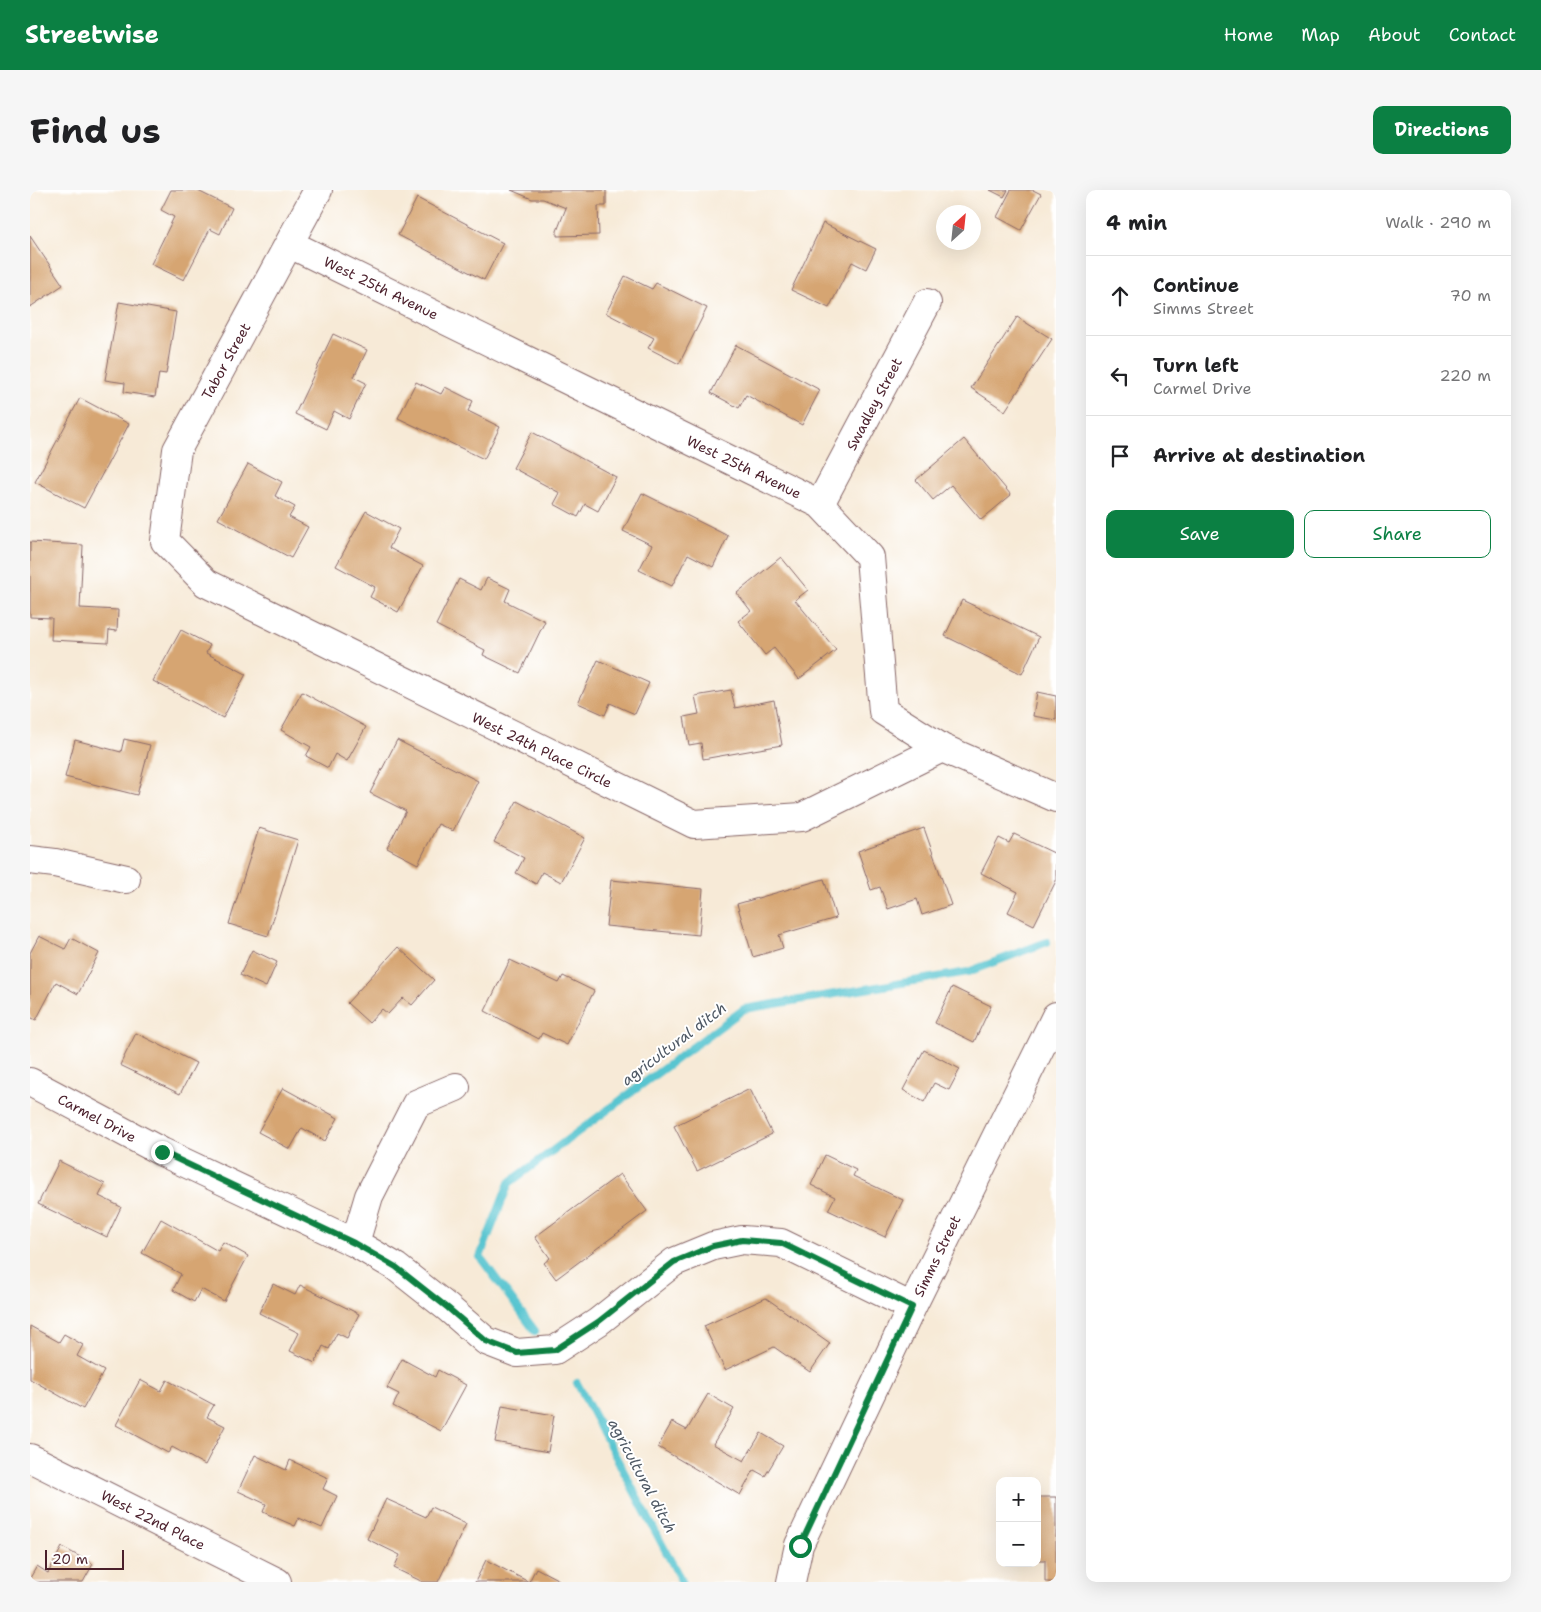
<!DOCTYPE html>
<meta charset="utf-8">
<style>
:root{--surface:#fff;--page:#f6f6f6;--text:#202124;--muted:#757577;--line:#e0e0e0;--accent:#0b8043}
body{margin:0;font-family:"Shantell Sans",sans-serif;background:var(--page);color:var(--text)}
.controls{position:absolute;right:15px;bottom:15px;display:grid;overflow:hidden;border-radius:10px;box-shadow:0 5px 20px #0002}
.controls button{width:45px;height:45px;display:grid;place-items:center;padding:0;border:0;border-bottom:1px solid var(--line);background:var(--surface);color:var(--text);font:25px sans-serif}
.compass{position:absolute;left:906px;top:15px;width:45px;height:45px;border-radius:50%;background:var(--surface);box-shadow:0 5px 20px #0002;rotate:27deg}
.scale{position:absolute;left:15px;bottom:12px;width:79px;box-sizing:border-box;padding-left:5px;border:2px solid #4a1f2b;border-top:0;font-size:14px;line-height:18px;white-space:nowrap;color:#4a1f2b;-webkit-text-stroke:4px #fff;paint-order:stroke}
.stop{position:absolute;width:15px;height:15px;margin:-11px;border:4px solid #0b8043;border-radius:50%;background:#fff}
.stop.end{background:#0b8043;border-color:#fff;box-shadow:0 1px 5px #0008}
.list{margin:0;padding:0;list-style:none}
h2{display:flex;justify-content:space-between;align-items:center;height:65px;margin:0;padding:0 20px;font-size:21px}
h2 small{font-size:16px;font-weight:400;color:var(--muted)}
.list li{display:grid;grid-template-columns:32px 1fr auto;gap:15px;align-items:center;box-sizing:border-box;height:80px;padding:0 20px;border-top:1px solid var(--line)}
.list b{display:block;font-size:19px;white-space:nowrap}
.list p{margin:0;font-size:16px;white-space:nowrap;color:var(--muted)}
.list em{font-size:16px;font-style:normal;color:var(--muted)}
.actions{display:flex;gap:10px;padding:15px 20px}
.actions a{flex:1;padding:11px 0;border:1px solid var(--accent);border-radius:10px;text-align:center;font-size:18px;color:var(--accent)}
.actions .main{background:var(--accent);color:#fff}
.icon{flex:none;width:28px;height:28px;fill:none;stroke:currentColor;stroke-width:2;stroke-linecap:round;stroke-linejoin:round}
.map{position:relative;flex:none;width:1026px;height:1392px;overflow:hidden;border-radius:10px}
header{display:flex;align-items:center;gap:30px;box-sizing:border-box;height:70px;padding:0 25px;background:var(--accent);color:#fff}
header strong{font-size:24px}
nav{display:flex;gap:28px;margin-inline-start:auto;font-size:18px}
.intro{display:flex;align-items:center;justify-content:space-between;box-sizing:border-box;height:120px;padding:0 30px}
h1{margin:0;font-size:35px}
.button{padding:12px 22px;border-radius:10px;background:var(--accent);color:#fff;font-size:18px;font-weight:700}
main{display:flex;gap:30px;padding:0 30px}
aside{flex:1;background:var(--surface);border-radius:10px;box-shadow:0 5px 20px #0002}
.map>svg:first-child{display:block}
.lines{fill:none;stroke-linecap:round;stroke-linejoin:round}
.stream{stroke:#59c5d0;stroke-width:8}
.building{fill:#d6a572}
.minor-casing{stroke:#876667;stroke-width:30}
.minor{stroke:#fff;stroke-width:28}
.route{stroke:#0b8043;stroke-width:6}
.labels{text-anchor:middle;stroke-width:4;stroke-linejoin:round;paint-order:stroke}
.street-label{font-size:14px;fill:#4a1f2b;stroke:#fff}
.water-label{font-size:15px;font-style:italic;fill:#4f5965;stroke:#fff}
</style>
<header>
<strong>Streetwise</strong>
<nav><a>Home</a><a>Map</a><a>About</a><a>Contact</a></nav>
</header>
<div class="intro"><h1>Find us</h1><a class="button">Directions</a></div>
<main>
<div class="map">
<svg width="1026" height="1392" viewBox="0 0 1026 1392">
<rect width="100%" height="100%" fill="#fff"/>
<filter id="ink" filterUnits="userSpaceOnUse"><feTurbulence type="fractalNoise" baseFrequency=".02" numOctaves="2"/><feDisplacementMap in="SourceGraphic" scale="10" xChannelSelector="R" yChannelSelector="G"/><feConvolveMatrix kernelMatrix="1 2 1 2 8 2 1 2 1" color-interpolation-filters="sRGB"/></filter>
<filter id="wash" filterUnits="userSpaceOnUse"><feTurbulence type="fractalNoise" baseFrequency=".0096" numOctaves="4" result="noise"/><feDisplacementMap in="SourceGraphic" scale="20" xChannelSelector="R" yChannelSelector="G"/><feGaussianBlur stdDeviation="1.12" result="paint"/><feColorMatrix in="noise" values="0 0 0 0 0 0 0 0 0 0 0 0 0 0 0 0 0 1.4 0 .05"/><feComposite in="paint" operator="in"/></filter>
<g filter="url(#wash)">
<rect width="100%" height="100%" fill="#f7ead7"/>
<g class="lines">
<path class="stream" d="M505 1141 450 1067 479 993 714 819 938 782 1017 752
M547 1193 652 1392"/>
</g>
<g id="blocks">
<path class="building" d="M141 0H166L202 18 190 44 180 39 154 90 121 74 144 27 131 20Z
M481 0H576V16H568L569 45 527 46V41L536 18 513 9H502Z
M960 0H978L974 7Z
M981 0H1003L1011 4 991 40 967 27Z
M387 8 473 53 454 90 368 45Z
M793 33 846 59 836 79 822 72 799 118 761 100Z
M0 46 33 95 0 117Z
M595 86 622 99 626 93 677 118 649 174 618 158 624 148 576 123Z
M89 112 146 122 136 184 129 183 125 207 94 202 95 193 75 190Z
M987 127 1022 149 975 221 941 198Z
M303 144 337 160 324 187 336 193 319 229 304 221 296 239 265 224Z
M706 155 790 200 772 235 716 205 709 218 681 203Z
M386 192 411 204 415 197 443 211 438 221 470 237 454 269 368 228Z
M50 208 99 234 54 318 5 292Z
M502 242 586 287 568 321 555 314 548 327 524 314 530 303 483 278Z
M934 249 981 305 951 330 921 295 903 310 886 290Z
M218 274 252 292 245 306 265 317 259 327 278 337 261 368 188 329Z
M612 303 698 346 683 377 658 364 642 396 609 380 622 355 593 341Z
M336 321 369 339 359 358 393 376 368 422 340 407 345 397 306 376Z
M0 352 53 355 50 418 88 420 87 441 79 440 78 453 21 450 22 428 0 427Z
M751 367 778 400 765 410 806 460 769 489 744 458 735 465 708 431 721 421 707 403Z
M457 388 480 399 475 411 515 431 490 483 453 465 455 460 406 435 429 389 451 400Z
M932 410 1009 447 992 484 915 446Z
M151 440 180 455 176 463 216 484 193 528 123 491Z
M568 470 619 493 605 524 580 513 575 525 548 513Z
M701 500 705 518 744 510 752 555 673 569 671 553 659 555 654 527 669 524 665 506Z
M272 502 336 537 317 571 305 564 298 578 276 566 281 557 251 540Z
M1007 502 1026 506V530L1003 526Z
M94 549 120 555 107 605 35 587 45 550 91 562Z
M367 550 448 591 423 641 408 634 388 674 357 658 376 621 340 603Z
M487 611 555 648 531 692 512 682 506 694 486 683 494 668 464 652Z
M229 638 268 650 238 746 199 734Z
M894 638 921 715 892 725 887 709 858 719 850 697 841 700 828 661Z
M984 644 1026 664V691L1004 735 978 722 988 702 951 683 969 648 979 653Z
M794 689 806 728 749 745 753 758 723 767 707 714Z
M581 690 673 699 669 745 576 736Z
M9 746 35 759 41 748 69 763 48 804 26 792 6 830 0 827V763Z
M368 757 404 790 382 815 373 808 358 824 352 819 339 833 317 813Z
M222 760 247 772 236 797 210 785Z
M480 770 529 793 533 786 564 801 537 855 512 843 509 849 455 821Z
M922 797 961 816 944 852 905 833Z
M106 843 166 873 150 904 90 875Z
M894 860 930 879 919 900 904 893 894 912 873 900Z
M253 898 308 928 295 951 272 938 260 959 228 942Z
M720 899 742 944 667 981 644 936Z
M795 965 826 980 823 986 873 1010 855 1047 798 1020 805 1007 781 995Z
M29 971 75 994 69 1006 91 1017 77 1047 8 1014Z
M590 984 617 1021 526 1089 514 1073 520 1068 505 1047Z
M131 1029 188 1061 193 1052 218 1066 194 1111 171 1099 164 1112 143 1100 151 1084 112 1063Z
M243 1094 265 1105 270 1095 329 1124 317 1148 307 1143 299 1159 293 1156 285 1173 260 1161 269 1143 229 1123Z
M736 1108 800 1153 780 1182 744 1157 695 1180 674 1136Z
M0 1136 29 1152 34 1144 53 1155 47 1166 74 1181 53 1219 0 1189Z
M372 1169 405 1187 408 1180 436 1195 411 1241 363 1216 369 1204 357 1198Z
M110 1190 131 1201 137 1190 184 1215 177 1227 195 1236 175 1275 142 1257 138 1263 86 1235Z
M678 1204 704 1219 683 1254 714 1271 731 1243 753 1256 735 1286 724 1280 710 1305 628 1257 642 1232 657 1240Z
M472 1216 524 1225 518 1262 465 1252Z
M225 1265 256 1280 260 1270 298 1288 293 1299 307 1306 292 1338 269 1328 265 1336 233 1322 236 1314 208 1301Z
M1007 1307H1026V1392H1015V1370H1007Z
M356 1309 396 1327 401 1317 436 1334 408 1392H393L364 1378 370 1365 337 1349Z
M32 1357 63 1374 53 1392H0V1388L7 1376 18 1383Z
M456 1370 499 1392H445Z
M506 1378 529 1390 528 1392H499Z"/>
</g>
</g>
<g filter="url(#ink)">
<use href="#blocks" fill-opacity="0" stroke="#876667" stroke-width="1"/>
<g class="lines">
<defs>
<path id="minor" d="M288 0 147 260 135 351 176 393 664 634 772 627 912 558
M260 54 790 314 840 367 853 521 912 558 1026 608
M790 314 897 113
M0 670 25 673 96 689
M0 892 132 962 325 1053 366 1077 418 1118 456 1151 487 1163 525 1160 568 1132 644 1072 683 1056 712 1050 751 1053 882 1117
M325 1053 339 1006 386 914 426 897
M0 1268 247 1392
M761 1392 769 1355 882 1117 1026 826"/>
</defs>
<use href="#minor" class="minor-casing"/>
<use href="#minor" class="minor"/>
</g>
</g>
<g class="lines" filter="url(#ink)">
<path class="route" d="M132 962 324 1053 366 1077 418 1118 456 1151 487 1163 525 1160 568 1132 644 1072 683 1056 712 1050 751 1053 882 1117 770 1356"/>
</g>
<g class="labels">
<g class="street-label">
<text transform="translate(351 98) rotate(26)" y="5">West 25th Avenue</text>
<text transform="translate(196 171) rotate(-61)" y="5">Tabor Street</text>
<text transform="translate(844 214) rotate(-62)" y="5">Swadley Street</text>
<text transform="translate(714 277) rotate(26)" y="5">West 25th Avenue</text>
<text transform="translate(512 560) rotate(26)" y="5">West 24th Place Circle</text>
<text transform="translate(67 928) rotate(28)" y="5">Carmel Drive</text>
<text transform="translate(907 1066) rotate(-64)" y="5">Simms Street</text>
<text transform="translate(123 1330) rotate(27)" y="5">West 22nd Place</text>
</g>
<g class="water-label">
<text transform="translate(644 854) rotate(-37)" y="5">agricultural ditch</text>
<text transform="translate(612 1286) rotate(62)" y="5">agricultural ditch</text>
</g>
</g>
</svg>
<div class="controls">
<button>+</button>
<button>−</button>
</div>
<svg class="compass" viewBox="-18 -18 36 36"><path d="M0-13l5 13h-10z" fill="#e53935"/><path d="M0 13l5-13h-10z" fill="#757577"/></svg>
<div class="scale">20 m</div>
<div class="stop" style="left:770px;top:1356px"></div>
<div class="stop end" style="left:132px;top:962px"></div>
</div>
<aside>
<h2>4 min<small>Walk · 290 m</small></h2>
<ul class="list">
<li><svg class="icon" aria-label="ahead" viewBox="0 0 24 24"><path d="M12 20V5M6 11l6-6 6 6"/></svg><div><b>Continue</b><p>Simms Street</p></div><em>70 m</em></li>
<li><svg class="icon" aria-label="left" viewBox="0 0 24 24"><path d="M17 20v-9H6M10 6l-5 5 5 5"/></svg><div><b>Turn left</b><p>Carmel Drive</p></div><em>220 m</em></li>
<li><svg class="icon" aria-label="arrive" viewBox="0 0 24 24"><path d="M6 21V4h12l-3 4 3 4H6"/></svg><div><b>Arrive at destination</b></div></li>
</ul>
<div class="actions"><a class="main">Save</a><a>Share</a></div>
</aside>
</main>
